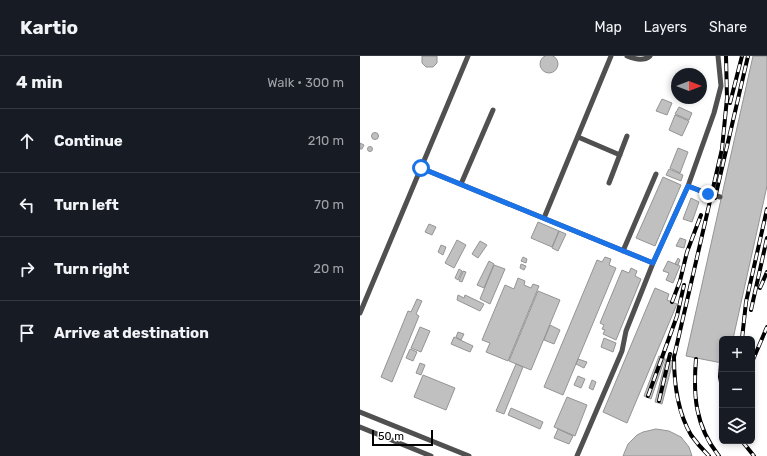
<!DOCTYPE html>
<meta charset="utf-8">
<style>
:root{--surface:#171b24;--page:#20242c;--text:#f1f3f6;--muted:#9ea1a6;--line:#363941}
body{margin:0;font-family:Rubik,sans-serif;background:var(--page);color:var(--text)}
.controls{position:absolute;right:12px;bottom:12px;display:grid;overflow:hidden;border-radius:6px;box-shadow:0 2px 6px #0003}
.controls button{width:36px;height:36px;display:grid;place-items:center;padding:0;border:0;border-bottom:1px solid var(--line);background:var(--surface);color:var(--text);font:20px sans-serif}
.compass{position:absolute;left:311px;top:12px;width:36px;height:36px;border-radius:50%;background:var(--surface);box-shadow:0 2px 6px #0003;rotate:90deg}
.scale{position:absolute;left:12px;bottom:10px;width:61px;box-sizing:border-box;padding-left:4px;border:2px solid #000;border-top:0;font-size:11px;line-height:14px;white-space:nowrap;color:#000;-webkit-text-stroke:3px #fff;paint-order:stroke}
.stop{position:absolute;width:12px;height:12px;margin:-9px;border:3px solid #1a73e8;border-radius:50%;background:#fff}
.stop.end{background:#1a73e8;border-color:#fff;box-shadow:0 1px 4px #0008}
.list{margin:0;padding:0;list-style:none}
h2{display:flex;justify-content:space-between;align-items:center;height:52px;margin:0;padding:0 16px;font-size:17px}
h2 small{font-size:13px;font-weight:400;color:var(--muted)}
.list li{display:grid;grid-template-columns:26px 1fr auto;gap:12px;align-items:center;box-sizing:border-box;height:64px;padding:0 16px;border-top:1px solid var(--line)}
.list b{display:block;font-size:15px;white-space:nowrap}
.list em{font-size:13px;font-style:normal;color:var(--muted)}
.icon{flex:none;width:22px;height:22px;fill:none;stroke:currentColor;stroke-width:2;stroke-linecap:round;stroke-linejoin:round}
.map{position:relative;flex:none;width:407px;height:400px;overflow:hidden}
header{display:flex;align-items:center;gap:24px;box-sizing:border-box;height:56px;padding:0 20px;background:var(--surface);border-bottom:1px solid var(--line)}
header strong{font-size:19px}
nav{display:flex;gap:22px;margin-inline-start:auto;font-size:14px}
main{display:flex}
aside{flex:1;background:var(--surface)}
.map>svg:first-child{display:block}
.building{fill:#c0c0c0;stroke:#949494}
.lines{fill:none;stroke-linecap:round;stroke-linejoin:round}
.lane{stroke:#505050;stroke-width:5}
.rail-casing{stroke:#000;stroke-width:4}
.rail{stroke:#fff;stroke-width:2.5;stroke-dasharray:8;stroke-linecap:butt}
.route{stroke:#1a73e8;stroke-width:5}
</style>
<header>
<strong>Kartio</strong>
<nav><a>Map</a><a>Layers</a><a>Share</a></nav>
</header>
<main>
<aside>
<h2>4 min<small>Walk · 300 m</small></h2>
<ul class="list">
<li><svg class="icon" aria-label="ahead" viewBox="0 0 24 24"><path d="M12 20V5M6 11l6-6 6 6"/></svg><div><b>Continue</b></div><em>210 m</em></li>
<li><svg class="icon" aria-label="left" viewBox="0 0 24 24"><path d="M17 20v-9H6M10 6l-5 5 5 5"/></svg><div><b>Turn left</b></div><em>70 m</em></li>
<li><svg class="icon" aria-label="right" viewBox="0 0 24 24"><path d="M7 20v-9h11M14 6l5 5-5 5"/></svg><div><b>Turn right</b></div><em>20 m</em></li>
<li><svg class="icon" aria-label="arrive" viewBox="0 0 24 24"><path d="M6 21V4h12l-3 4 3 4H6"/></svg><div><b>Arrive at destination</b></div></li>
</ul>
</aside>
<div class="map">
<svg width="407" height="400" viewBox="0 0 407 400">
<rect width="100%" height="100%" fill="#fff"/>
<path class="building" d="M180 8a9 9 0 1 1 18 0a9 9 0 1 1-18 0Z
M62 0H77V7L73 11H66L62 7Z
M393 0H407V130L373 283H362V307L326 300Z
M302 43 312 47 307 59 296 55Z
M319 51 332 57 329 64 315 58Z
M315 59 329 65 322 80 309 74Z
M11.5 80a3.5 3.5 0 1 1 7 0a3.5 3.5 0 1 1-7 0Z
M0 87 4 89 2 93H0Z
M7.5 93a2.5 2.5 0 1 1 5 0a2.5 2.5 0 1 1-5 0Z
M318 92 328 96 320 117 310 112Z
M309 113 323 119 321 125 306 119Z
M303 121 321 129 295 190 276 182Z
M331 142 339 146 332 166 323 163Z
M178 166 199 175 192 191 171 182Z
M69 168 76 171 72 179 65 176Z
M199 175 206 178 198 195 192 192Z
M320 182 326 184 324 192 316 190Z
M97 184 106 189 94 212 85 207Z
M120 185 127 189 118 202 112 198Z
M81 189 86 191 83 199 78 196Z
M163 201 167 203 166 207 161 205Z
M245 201 251 203 249 209 256 212 203 339 184 331 237 204 242 206Z
M318 202 320 204 318 209 315 208Z
M129 205 134 208 124 232 117 229Z
M308 205 320 210 313 227 306 224 309 217 303 215Z
M161 208 166 210 164 214 160 212Z
M134 209 145 213 130 248 120 243Z
M271 212 277 215 275 220 281 223 256 284 243 278 245 274 242 273 244 269 240 267 262 214 269 217Z
M99 213 102 215 98 224 95 222Z
M103 215 106 216 102 226 99 225Z
M158 222 165 225 164 229 171 232 173 228 179 230 148 305 126 296 130 287 122 284 145 229 154 233Z
M295 232 309 238 307 244 317 248 267 367 243 356Z
M178 235 200 244 171 314 149 305Z
M98 239 104 242 105 239 124 248 120 255 97 244Z
M57 243 62 245 56 258 59 260 32 326 21 321 48 255 51 256Z
M190 269 200 274 194 288 184 284Z
M60 271 70 275 61 296 51 292Z
M98 276 104 278 101 284 96 281Z
M94 281 113 290 110 296 91 288Z
M244 282 256 287 253 296 241 291Z
M50 293 57 296 53 305 46 302Z
M299 300 305 302 291 343 284 340Z
M218 303 227 306 224 312 216 308Z
M306 303 313 305 302 348 295 346Z
M60 307 65 309 61 319 56 317Z
M156 308 163 311 144 358 136 355Z
M63 319 95 332 86 354 54 341Z
M218 320 225 323 221 332 214 329Z
M232 324 236 326 233 334 229 332Z
M207 341 227 349 215 380 194 371Z
M151 352 183 366 180 373 148 359Z
M198 373 213 380 209 388 194 382Z
M296 373 309 375 321 381 329 391 332 400H263L268 388 277 379 283 376Z"/>
<g class="lines">
<path class="lane" d="M267 0C274 3 284 5 290 0
M218 81 260 99
M61 112 293 207
M249 127 267 80
M101 128 133 54
M328 130 344 136 360 141
M184 162 251 0
M263 195 296 118
M0 257 108 0
M0 356 109 400
M0 371 71 400
M217 400 262 295 266 275 293 207 328 130 354 57 361 30 358 0"/>
<defs>
<path id="rail" d="M370 47 382 0
M355 142 388 0
M400 232 407 216
M312 246 320 225 327 196 341 159
M391 254 407 182
M382 283 386 246 407 153
M336 303C333 339 335 370 359 400
M392 306 407 271
M361 307 360 321 362 332
M288 340 317 260 324 229
M299 345 310 298
M382 385 394 400
M349 400C343 394 336 386 331 379 317 355 314 328 314 301L362 93 367 42 366 0"/>
</defs>
<use href="#rail" class="rail-casing"/>
<use href="#rail" class="rail"/>
</g>
<g class="lines">
<path class="route" d="M61 112 293 207 328 130 348 138"/>
</g>
</svg>
<div class="controls">
<button>+</button>
<button>−</button>
<button><svg class="icon" aria-label="layers" viewBox="0 0 24 24"><path d="M12 4l9 5-9 5-9-5zM3 14l9 5 9-5"/></svg></button>
</div>
<svg class="compass" viewBox="-18 -18 36 36"><path d="M0-13l5 13h-10z" fill="#e53935"/><path d="M0 13l5-13h-10z" fill="#9ea1a6"/></svg>
<div class="scale">50 m</div>
<div class="stop" style="left:61px;top:112px"></div>
<div class="stop end" style="left:348px;top:138px"></div>
</div>
</main>
